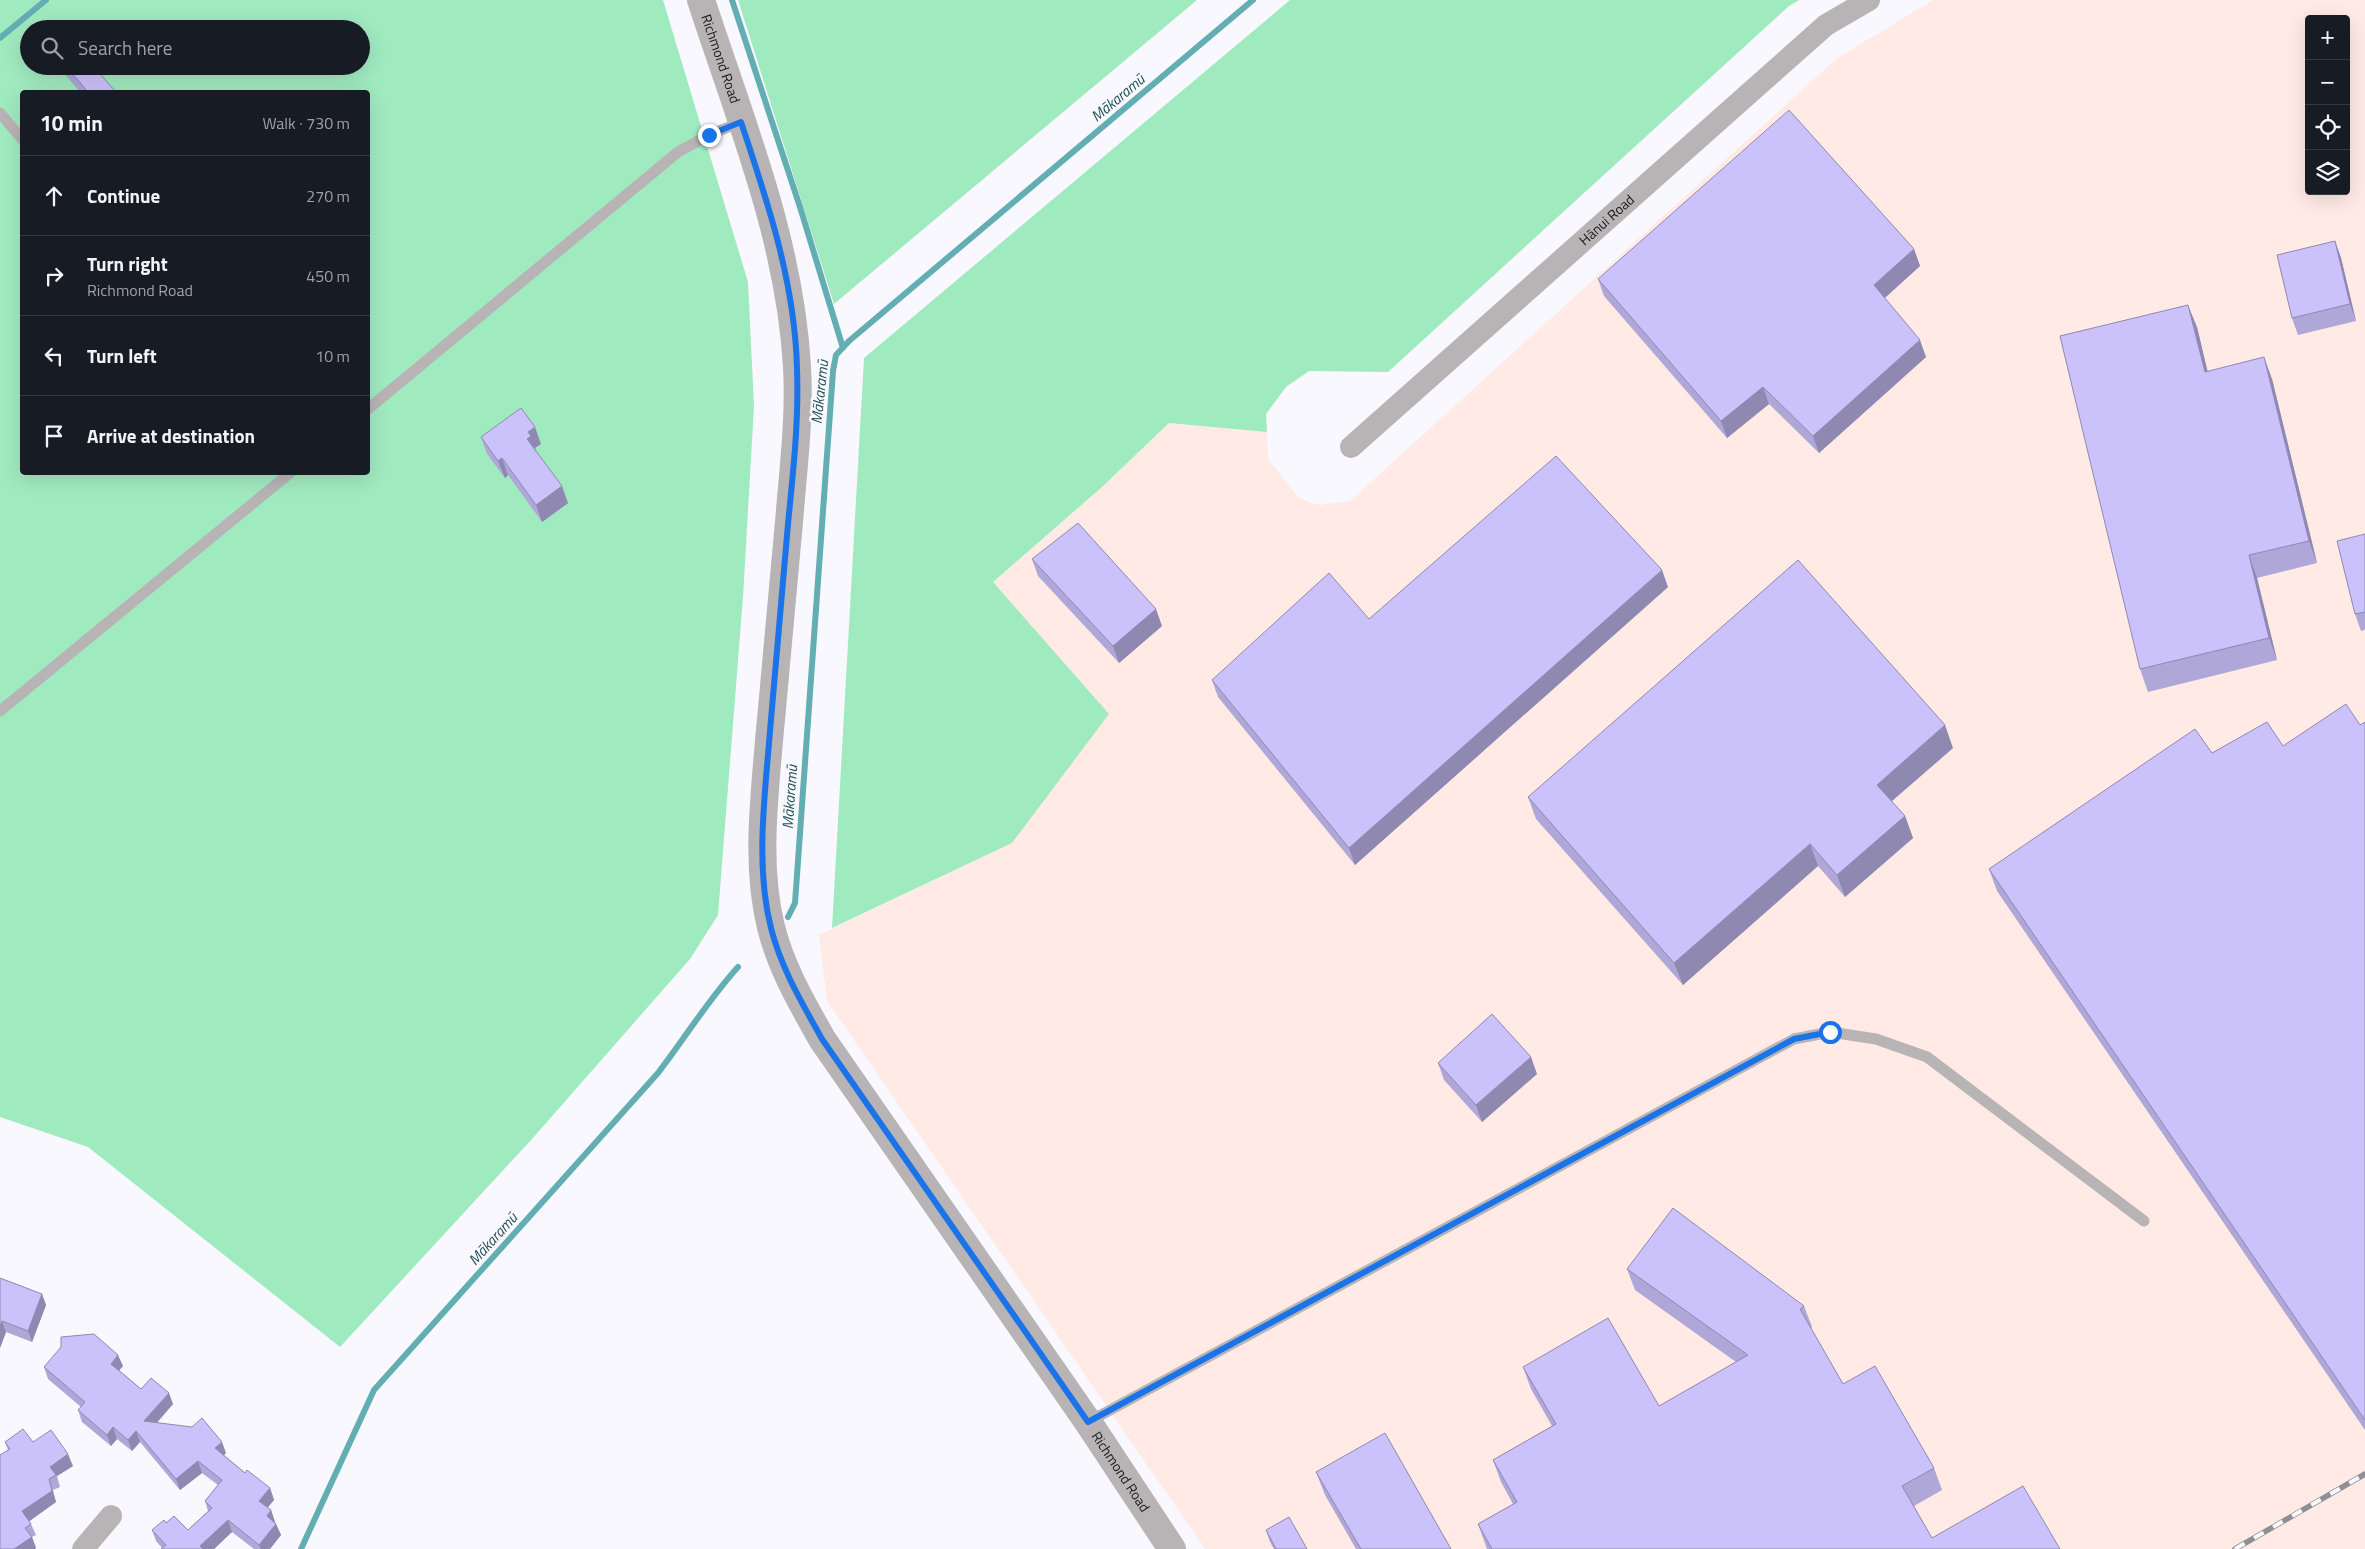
<!DOCTYPE html>
<meta charset="utf-8">
<style>
:root{--surface:#171b24;--page:#242831;--text:#f1f3f6;--muted:#9ea1a6;--line:#363941}
body{margin:0;font-family:"Titillium Web",sans-serif;background:var(--page);color:var(--text)}
.controls{position:absolute;right:15px;top:15px;display:grid;overflow:hidden;border-radius:5px;box-shadow:0 5px 20px #0002}
.controls button{width:45px;height:45px;display:grid;place-items:center;padding:0;border:0;border-bottom:1px solid var(--line);background:var(--surface);color:var(--text);font:25px sans-serif}
.stop{position:absolute;width:15px;height:15px;margin:-11px;border:4px solid #1a73e8;border-radius:50%;background:#fff}
.stop.end{background:#1a73e8;border-color:#fff;box-shadow:0 1px 5px #0008}
.list{margin:0;padding:0;list-style:none}
h2{display:flex;justify-content:space-between;align-items:center;height:65px;margin:0;padding:0 20px;font-size:21px}
h2 small{font-size:16px;font-weight:400;color:var(--muted)}
.list li{display:grid;grid-template-columns:32px 1fr auto;gap:15px;align-items:center;box-sizing:border-box;height:80px;padding:0 20px;border-top:1px solid var(--line)}
.list b{display:block;font-size:19px;white-space:nowrap}
.list p{margin:0;font-size:16px;white-space:nowrap;color:var(--muted)}
.list em{font-size:16px;font-style:normal;color:var(--muted)}
.icon{flex:none;width:28px;height:28px;fill:none;stroke:currentColor;stroke-width:2;stroke-linecap:round;stroke-linejoin:round}
.map{position:relative;flex:none;width:2365px;height:1549px;overflow:hidden}
.search{position:absolute;background:var(--surface);box-shadow:0 5px 20px #0002;left:20px;top:20px;width:350px;height:55px;display:flex;align-items:center;gap:12px;box-sizing:border-box;padding:0 18px;border-radius:28px;color:var(--muted);font-size:19px}
.panel{position:absolute;background:var(--surface);box-shadow:0 5px 20px #0002;left:20px;top:90px;width:350px;height:385px;border-radius:5px}
.map>svg:first-child{display:block}
.industrial{fill:#ffeae5;fill-rule:evenodd}
.green{fill:#a0eac0;fill-rule:evenodd}
.lines{fill:none;stroke-linecap:round;stroke-linejoin:round}
.stream{stroke:#63aeb3;stroke-width:6}
.service{stroke:#b8b4b5;stroke-width:11}
.minor{stroke:#b8b4b5;stroke-width:22}
.tertiary{stroke:#b8b4b5;stroke-width:28}
.rail-casing{stroke:#908f93;stroke-width:5.5}
.rail{stroke:#f9f8ff;stroke-width:4;stroke-dasharray:11;stroke-linecap:butt}
.wall{fill:#afa7d8}
.shaded-wall{fill:#8f88b0}
.building{fill:#ccc2fb;stroke:#8f88b0}
.route{stroke:#1a73e8;stroke-width:6}
.labels{text-anchor:middle;stroke-width:5;stroke-linejoin:round;paint-order:stroke}
.street-label{font-size:14px;fill:#181719;stroke:#f9f8ff}
.water-label{font-size:15px;font-style:italic;fill:#215154;stroke:#f9f8ff}
</style>
<div class="map">
<svg width="2365" height="1549" viewBox="0 0 2365 1549">
<rect width="100%" height="100%" fill="#f9f8ff"/>
<path class="industrial" d="M1933 0H2365V1549H1205L827 1001 819 935 1012 843 1108 714 993 582 1102 487 1169 423 1267 432 1268 459 1298 497 1317 505 1350 501 1836 59ZM2309 19H2346V191H2309Z"/>
<path class="green" d="M0 0H663L748 282 754 406 743 597 718 915 690 959 532 1139 340 1347 88 1147 0 1117ZM29 29H361V66H29ZM22 92H368V472H22Z
M738 0H1197L834 304Z
M1290 0H1799L1789 6 1388 372 1309 371 1286 387 1266 414 1267 432 1169 423 1102 487 993 582 1109 714 1012 843 832 928 864 358Z"/>
<g class="lines">
<path class="stream" d="M732 0 800 207 843 348
M0 38 46 0
M788 917 795 903 833 371 836 355 849 341 1253 0
M301 1549 374 1390 658 1073C685 1038 708 1000 738 967"/>
<path class="service" d="M0 113 22 139
M368 409 678 152 709 135 741 122
M0 711 291 472
M1088 1422 1794 1039 1830 1032 1876 1039 1927 1057 2144 1221"/>
<g class="minor">
<path id="s1" d="M1351 447 1826 25 1869 0"/>
<path d="M83 1549 111 1516"/>
</g>
<path class="tertiary" id="s2" d="M701 0C740 120 790 239 797 367 800 418 793 470 789 522 782 595 776 668 769 741 764 801 756 867 771 927 781 968 802 1003 822 1039L1088 1422 1172 1549"/>
<defs>
<path id="rail" d="M2235 1549 2365 1474"/>
</defs>
<use href="#rail" class="rail-casing"/>
<use href="#rail" class="rail"/>
</g>
<path class="wall" d="M58 66H93L116 92H80Z
M2335 241 2341 258 2356 321 2298 335 2292 318Z
M1914 249 1920 266 1885 298 1926 357 1819 453 1769 404 1727 438 1604 296 1598 279Z
M2197 327 2207 371 2272 379 2317 563 2257 578 2277 660 2148 692 2140 669Z
M481 437 541 444 535 448 537 453 568 503 542 522 508 475 505 478 487 454Z
M2365 534V630L2361 631 2355 614Z
M1032 559 1162 626 1119 663 1038 576Z
M1668 587 1355 865 1218 697 1212 680Z
M2365 722V1430L1997 891 1989 869 2212 753 2283 746 2360 725Z
M1953 748 1892 801 1905 816 1913 838 1845 897 1818 866 1683 985 1536 819 1528 797Z
M1438 1063 1537 1074 1482 1122 1444 1080Z
M1627 1269 1804 1306 1812 1327 1811 1328 1843 1384 1934 1468 1942 1490 1914 1506 1932 1538 2060 1549H1487L1478 1524 1513 1504 1501 1482 1493 1460 1552 1426 1531 1389 1523 1367 1659 1406 1736 1362 1635 1290Z
M0 1278 42 1294 46 1305 32 1342 6 1332 0 1348Z
M123 1366 119 1370 141 1389 173 1404 157 1423 226 1453 224 1455 245 1473 270 1488 274 1500 267 1507 271 1510 275 1522 276 1524 281 1535 270 1549H254L232 1532 214 1549H161L162 1548 156 1541 152 1530 166 1523 188 1530 208 1511 205 1501 218 1485 202 1473 180 1490 140 1442 132 1451 117 1439 111 1446 82 1422 78 1410 81 1407 48 1379 44 1367Z
M5 1442H33L73 1466 57 1476 60 1487 53 1490 56 1502 29 1521 31 1524 36 1535 32 1537 36 1548 0 1549 8 1450Z
M1316 1472 1451 1549H1356L1325 1495Z
M1266 1530 1307 1549H1274L1270 1542Z"/>
<path class="shaded-wall" d="M2335 241 2341 258 2356 321 2350 304Z
M1914 249 1920 266 1880 302 1874 285Z
M2188 305 2197 327 2213 394 2205 372Z
M1920 340 1926 357 1819 453 1813 436Z
M2264 357 2272 379 2317 563 2309 541Z
M1763 387 1769 404 1727 438 1721 421Z
M535 427 541 444 535 448 537 453 527 439 528 432Z
M502 458 508 475 505 478 498 461Z
M562 486 568 503 542 522 536 505Z
M2249 555 2257 578 2277 660 2269 638Z
M1662 570 1668 587 1355 865 1349 848Z
M1156 609 1162 626 1119 663 1113 646Z
M1945 725 1953 748 1885 807 1877 785Z
M1905 816 1913 838 1845 897 1837 875Z
M1810 844 1818 866 1683 985 1674 963Z
M1531 1057 1537 1074 1482 1122 1476 1105Z
M42 1294 46 1305 32 1342 28 1331Z
M2 1321 6 1332 0 1348V1326Z
M118 1355 123 1366 115 1375 111 1364Z
M169 1393 173 1404 148 1432 144 1421Z
M113 1427 117 1439 111 1446 107 1435Z
M136 1431 140 1442 132 1451 128 1440Z
M222 1442 226 1453 219 1459 215 1448Z
M68 1454 73 1466 57 1476 50 1467Z
M198 1461 202 1473 180 1490 176 1479Z
M49 1479 56 1502 27 1523 22 1511Z
M270 1488 274 1500 264 1512 259 1501Z
M271 1510 275 1522 271 1527 267 1516Z
M228 1520 232 1532 214 1549H201L200 1546Z
M276 1524 281 1535 270 1549H261L259 1545Z
M32 1537 36 1548 35 1549H14Z"/>
<path class="building" d="M66 66H93L116 92H88Z
M1789 110 1914 249 1874 285 1920 340 1813 436 1763 387 1721 421 1598 279Z
M2335 241 2350 304 2292 318 2277 255Z
M2188 305 2205 372 2264 357 2309 541 2249 555 2269 638 2140 669 2060 336Z
M521 408 535 427 528 432 531 436 527 439 562 486 536 505 502 458 498 461 481 437Z
M1556 456 1662 570 1349 848 1212 680 1329 573 1369 619Z
M1078 523 1156 609 1113 646 1032 559Z
M2365 534V612L2355 614 2337 541Z
M1798 560 1945 725 1877 785 1905 816 1837 875 1810 844 1674 963 1528 797Z
M2346 704 2360 725 2365 722V1420L1989 869 2195 729 2212 753 2267 722 2283 746Z
M1492 1014 1531 1057 1476 1105 1438 1063Z
M1673 1208 1804 1306 1800 1309 1843 1384 1875 1366 1934 1468 1902 1486 1932 1538 2023 1486 2060 1549H1492L1478 1524 1517 1502 1493 1460 1556 1424 1523 1367 1608 1318 1659 1406 1748 1355 1627 1269Z
M0 1278 42 1294 28 1331 2 1321 0 1326Z
M94 1334 118 1355 111 1364 141 1389 151 1378 169 1393 144 1421 192 1427 202 1418 222 1442 215 1448 245 1473 247 1470 270 1488 259 1501 271 1510 267 1516 276 1524 259 1545 228 1520 200 1546 203 1549H161L166 1545 152 1530 164 1520 166 1523 174 1516 188 1530 212 1508 205 1501 222 1480 198 1461 176 1479 136 1431 128 1440 113 1427 107 1435 78 1410 85 1402 44 1367 61 1347V1337Z
M23 1429 33 1442 51 1430 68 1454 50 1467 56 1475 49 1479 52 1491 22 1511 31 1524 25 1528 32 1537 14 1549H0V1455L10 1449 5 1442Z
M1385 1433 1451 1549H1361L1316 1472Z
M1289 1517 1307 1549H1276L1266 1530Z"/>
<g class="lines">
<path class="route" d="M709 135 741 122C768 203 795 283 797 369 799 421 793 473 788 524 782 593 776 662 770 731 765 795 755 865 771 928 781 968 802 1003 822 1039L1088 1422 1794 1039 1830 1032"/>
</g>
<g class="labels">
<g class="street-label">
<text dy="5" stroke="none"><textPath href="#s2" startOffset="62">Richmond Road</textPath></text>
<text dy="5" stroke="none"><textPath href="#s1" startOffset="342">Hānui Road</textPath></text>
<text dy="5" stroke="none"><textPath href="#s2" startOffset="1592">Richmond Road</textPath></text>
</g>
<g class="water-label">
<text transform="translate(1118 98) rotate(-40)" y="5">Mākaramū</text>
<text transform="translate(820 392) rotate(-84)" y="5">Mākaramū</text>
<text transform="translate(790 797) rotate(-86)" y="5">Mākaramū</text>
<text transform="translate(493 1239) rotate(-48)" y="5">Mākaramū</text>
</g>
</g>
</svg>
<div class="controls">
<button>+</button>
<button>−</button>
<button><svg class="icon" aria-label="locate" viewBox="0 0 24 24"><circle cx="12" cy="12" r="6"/><path d="M12 2v4M12 18v4M2 12h4M18 12h4"/></svg></button>
<button><svg class="icon" aria-label="layers" viewBox="0 0 24 24"><path d="M12 4l9 5-9 5-9-5zM3 14l9 5 9-5"/></svg></button>
</div>
<div class="stop" style="left:1830px;top:1032px"></div>
<div class="stop end" style="left:709px;top:135px"></div>
<div class="search"><svg class="icon" aria-label="search" viewBox="0 0 24 24"><circle cx="10" cy="10" r="6"/><path d="M15 15l6 6"/></svg>Search here</div>
<section class="panel">
<h2>10 min<small>Walk · 730 m</small></h2>
<ul class="list">
<li><svg class="icon" aria-label="ahead" viewBox="0 0 24 24"><path d="M12 20V5M6 11l6-6 6 6"/></svg><div><b>Continue</b></div><em>270 m</em></li>
<li><svg class="icon" aria-label="right" viewBox="0 0 24 24"><path d="M7 20v-9h11M14 6l5 5-5 5"/></svg><div><b>Turn right</b><p>Richmond Road</p></div><em>450 m</em></li>
<li><svg class="icon" aria-label="left" viewBox="0 0 24 24"><path d="M17 20v-9H6M10 6l-5 5 5 5"/></svg><div><b>Turn left</b></div><em>10 m</em></li>
<li><svg class="icon" aria-label="arrive" viewBox="0 0 24 24"><path d="M6 21V4h12l-3 4 3 4H6"/></svg><div><b>Arrive at destination</b></div></li>
</ul>
</section>
</div>
